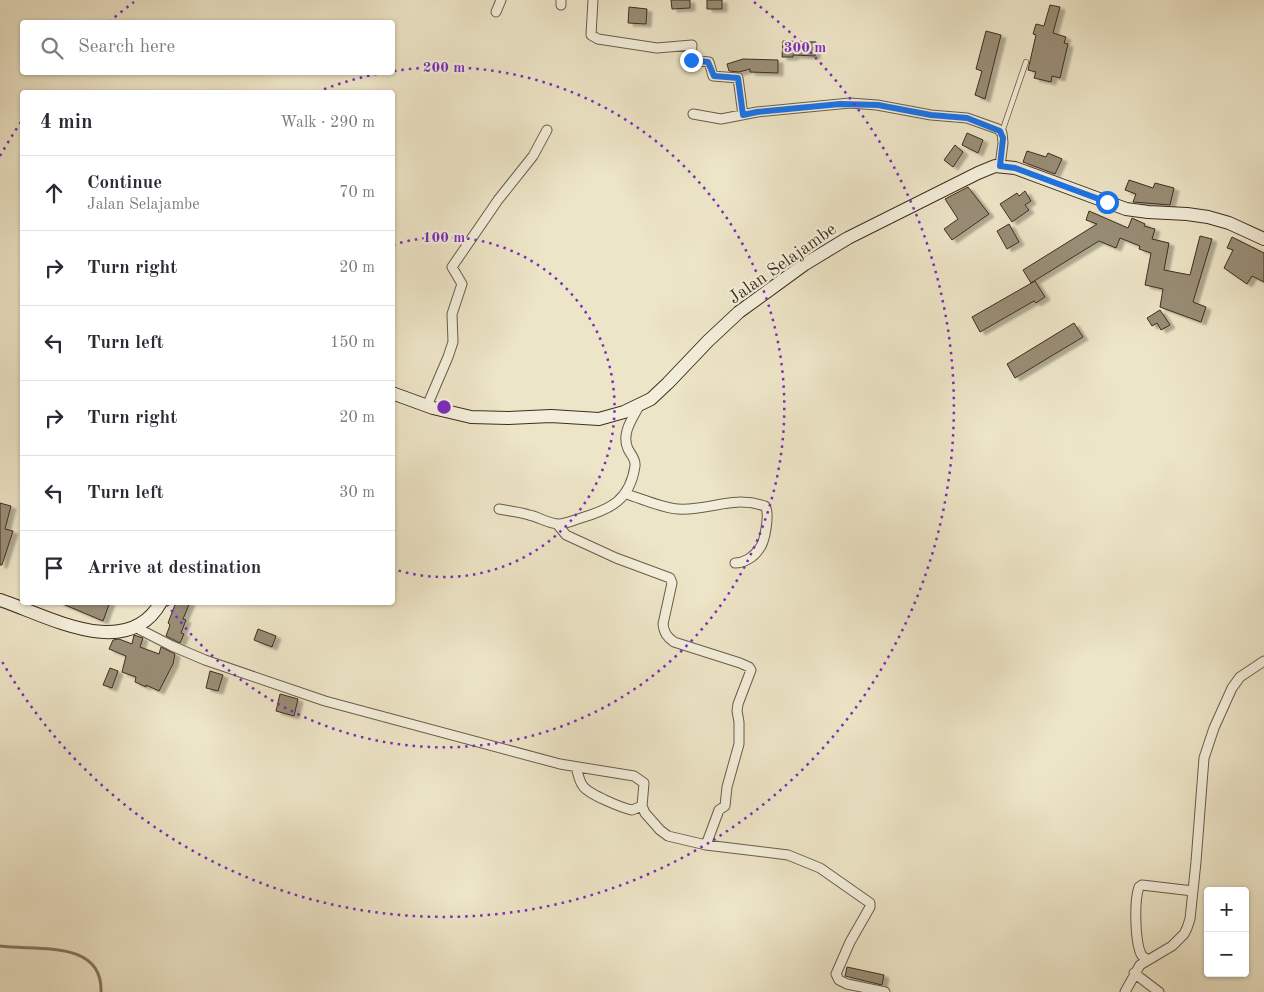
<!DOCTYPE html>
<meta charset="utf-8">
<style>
:root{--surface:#fff;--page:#f7f7f7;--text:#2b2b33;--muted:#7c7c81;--line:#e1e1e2}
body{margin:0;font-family:"Old Standard TT",serif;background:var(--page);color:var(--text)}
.controls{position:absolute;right:15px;bottom:15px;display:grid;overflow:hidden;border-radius:5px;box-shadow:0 1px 4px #0004}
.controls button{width:45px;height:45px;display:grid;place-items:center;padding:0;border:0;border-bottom:1px solid var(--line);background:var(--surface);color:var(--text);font:25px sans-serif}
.stop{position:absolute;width:15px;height:15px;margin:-11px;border:4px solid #1a73e8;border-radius:50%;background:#fff}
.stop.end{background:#1a73e8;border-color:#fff;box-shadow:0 1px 5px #0008}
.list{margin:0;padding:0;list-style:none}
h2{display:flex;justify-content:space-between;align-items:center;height:65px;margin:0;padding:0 20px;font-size:21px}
h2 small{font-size:16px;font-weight:400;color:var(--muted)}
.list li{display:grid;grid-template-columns:32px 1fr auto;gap:15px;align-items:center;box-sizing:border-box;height:75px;padding:0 20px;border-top:1px solid var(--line)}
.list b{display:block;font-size:19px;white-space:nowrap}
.list p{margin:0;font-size:16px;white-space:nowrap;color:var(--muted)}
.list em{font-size:16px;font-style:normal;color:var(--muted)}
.icon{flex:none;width:28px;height:28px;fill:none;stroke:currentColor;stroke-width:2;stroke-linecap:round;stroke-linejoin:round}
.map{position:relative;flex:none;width:1264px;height:992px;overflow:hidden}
.search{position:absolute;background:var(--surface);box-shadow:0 1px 4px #0004;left:20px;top:20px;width:375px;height:55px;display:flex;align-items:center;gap:12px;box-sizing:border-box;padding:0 18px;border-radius:5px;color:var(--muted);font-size:19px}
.panel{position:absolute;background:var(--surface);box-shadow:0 1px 4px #0004;left:20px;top:90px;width:375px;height:515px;border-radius:5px}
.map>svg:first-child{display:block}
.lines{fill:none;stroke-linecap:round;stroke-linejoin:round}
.stream{stroke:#847762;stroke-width:3}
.building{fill:#998d76;stroke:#3f2e1f;filter:url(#shadow)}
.lane-casing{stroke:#6a5c49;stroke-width:6}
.street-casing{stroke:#6a5c49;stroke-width:11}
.secondary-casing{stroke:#3f2e1f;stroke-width:14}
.lane{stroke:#f3eedb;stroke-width:4.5}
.street{stroke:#f3eedb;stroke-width:9}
.secondary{stroke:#f3eedb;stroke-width:12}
.route{stroke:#1a73e8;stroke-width:6}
.ring{fill:none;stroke:#7b2cbf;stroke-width:2.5;stroke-dasharray:2.5 5}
.labels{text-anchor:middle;stroke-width:4.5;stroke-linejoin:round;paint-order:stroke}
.street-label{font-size:18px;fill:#3f2e1f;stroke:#f3eedb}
.centre{fill:#7b2cbf;stroke:#f3eedb;stroke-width:2.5}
.ring-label{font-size:15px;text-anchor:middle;font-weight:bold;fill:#7b2cbf;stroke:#f3eedb;stroke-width:4.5;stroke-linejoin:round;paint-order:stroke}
</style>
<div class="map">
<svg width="1264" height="992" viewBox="0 0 1264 992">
<defs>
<filter id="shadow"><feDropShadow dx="5" dy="3" stdDeviation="1" flood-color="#0004"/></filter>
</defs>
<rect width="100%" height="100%" fill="#ede5c7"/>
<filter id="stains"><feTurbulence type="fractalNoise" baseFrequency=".004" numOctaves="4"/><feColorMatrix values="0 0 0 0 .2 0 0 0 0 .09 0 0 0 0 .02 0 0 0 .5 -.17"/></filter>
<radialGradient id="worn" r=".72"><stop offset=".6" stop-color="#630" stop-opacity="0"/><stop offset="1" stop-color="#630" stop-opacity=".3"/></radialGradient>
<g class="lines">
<path class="stream" d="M0 946C36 951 103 939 101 992"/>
</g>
<path class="building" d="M671 0H690V8L672 9Z
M707 0H722V9H707Z
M1050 5 1060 7 1053 33 1066 37 1064 43 1068 44 1060 78 1052 76 1051 82 1034 78 1036 72 1028 70 1036 35 1033 34 1036 24 1044 26Z
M629 7 647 9 646 24 628 23Z
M986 31 1001 35 985 99 975 95 982 71 976 69Z
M783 41 816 42 815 56 793 55V57H782Z
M743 59 778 60V73L750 72V69L739 72 729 71 727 64Z
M967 133 983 140 978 153 962 145Z
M955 145 963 152 953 167 944 160Z
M1027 151 1046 157 1048 153 1062 159 1055 174 1023 162Z
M1129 180 1153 188 1155 183 1174 188 1170 205 1133 202 1136 194 1125 190Z
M968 187 989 214 952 240 944 229 958 219 945 199Z
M1025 191 1031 201 1025 205 1029 210 1012 222 1000 204 1017 193 1019 196Z
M1089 211 1128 228 1132 218 1145 224 1144 226 1155 229 1152 239 1169 243 1164 270 1190 275 1200 236 1212 239 1193 302 1206 307 1201 322 1160 307 1163 289 1145 285 1151 253 1139 249 1140 246 1120 238 1116 248 1099 241 1031 283 1023 270 1097 224 1086 220Z
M1009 224 1019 242 1007 249 997 231Z
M1232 237 1264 253V282L1252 276 1247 284 1224 268 1233 250 1227 248Z
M1035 281 1045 297 1036 303 1034 301 980 332 972 317Z
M1160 310 1170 325 1161 330 1157 323 1152 326 1147 318Z
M1074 323 1083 337 1015 378 1007 364Z
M0 503 11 506 5 529 13 531 2 565H0Z
M58 602H110L103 621Z
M176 602H190L183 619 186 620 181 633 184 634 180 643 166 636 170 625 168 623Z
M258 629 276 636 272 647 254 640Z
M134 635 143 638 140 647 159 654 161 647 175 654 173 664 159 691 146 685V687L135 682 136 677 122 672 126 656 109 649 113 640 119 639 132 644Z
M110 668 118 671 112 688 103 685Z
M210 671 223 675 218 691 206 688Z
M280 694 298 699 294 716 276 711Z
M847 967 884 975 882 985 845 976Z"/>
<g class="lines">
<defs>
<path id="lane" d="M1002 132 1026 62"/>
<path id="street" d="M561 0V5
M593 0 591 35 598 39 657 48 692 45 691 60 709 62 713 76 738 78 743 115
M496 12 501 0
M693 114 721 119 757 112 850 103 877 105 931 115 967 118 998 129 1002 133 1003 143 1000 166
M427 406 448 357 453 342 452 314 462 284 452 267 498 200 533 156 547 130
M626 494C640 498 665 509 678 509 710 511 731 495 765 506 770 513 765 543 759 549 754 557 744 563 735 563
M499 509C509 511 519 512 529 515 539 517 549 524 559 524 566 524 574 520 581 518 611 509 630 500 635 466 636 459 631 455 628 449 621 434 632 419 639 406
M557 524 566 535 616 558 670 578 672 583 663 624C664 633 667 637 674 642L740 663 749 667 751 670 738 704 737 711 739 722V744L727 787 725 806 719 810 706 845
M135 627 172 646 205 660 325 701 560 764 634 776 644 783 642 806 645 813 660 830 668 836 706 845 788 855 820 868 870 903V907L850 942 836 974 839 980 847 984 885 992
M576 767C578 773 579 781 583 786 588 794 622 808 632 810L642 806
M1147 959C1145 958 1142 956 1141 954 1135 941 1134 901 1139 887L1142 885 1193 891
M1134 973 1159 992
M1125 992 1140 965 1172 946 1184 934 1187 928 1190 919 1196 862 1204 758 1214 728 1232 688 1240 677 1264 661"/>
<path id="secondary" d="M392 393 433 408 471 417 508 418 551 416 599 419 624 412 651 399 668 383 708 341 739 312 805 264 848 238 978 173 995 166 1015 168 1126 209 1148 212 1187 214 1208 217 1229 223 1264 239
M0 600C46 615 127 663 161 602"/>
</defs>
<use href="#lane" class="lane-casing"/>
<use href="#street" class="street-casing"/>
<use href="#secondary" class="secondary-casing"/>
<use href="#lane" class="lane"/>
<use href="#street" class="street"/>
<use href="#secondary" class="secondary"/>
</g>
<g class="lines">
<path class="route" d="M691 60 708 62 714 76 738 78 743 115 757 112 840 104 878 105 931 115 967 118 1000 131 1003 138 1000 166 1015 168 1107 202"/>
</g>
<g class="ring">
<path d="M393 245A170 170 0 1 1 393 569"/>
<path d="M317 92A340 340 0 0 1 382 73M394 71A340 340 0 1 1 167 604"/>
<path d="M0 156A510 510 0 0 1 21 122M109 22A510 510 0 0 1 134 2M754 2A510 510 0 1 1 0 658"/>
</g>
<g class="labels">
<g class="street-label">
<text transform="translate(782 263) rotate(-35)" y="6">Jalan Selajambe</text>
</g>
</g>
<circle cx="444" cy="407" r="8" class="centre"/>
<g class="ring-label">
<text x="805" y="52">300 m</text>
<text x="444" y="72">200 m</text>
<text x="444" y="242">100 m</text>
</g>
<rect width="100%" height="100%" filter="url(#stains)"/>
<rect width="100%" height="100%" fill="url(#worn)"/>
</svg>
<div class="controls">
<button>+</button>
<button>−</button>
</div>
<div class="stop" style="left:1107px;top:202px"></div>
<div class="stop end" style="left:691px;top:60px"></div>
<div class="search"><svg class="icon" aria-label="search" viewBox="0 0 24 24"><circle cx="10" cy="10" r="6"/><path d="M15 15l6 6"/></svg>Search here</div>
<section class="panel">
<h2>4 min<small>Walk · 290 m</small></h2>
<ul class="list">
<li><svg class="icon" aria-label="ahead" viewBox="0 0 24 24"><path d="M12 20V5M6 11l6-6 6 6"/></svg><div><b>Continue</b><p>Jalan Selajambe</p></div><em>70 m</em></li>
<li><svg class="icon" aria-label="right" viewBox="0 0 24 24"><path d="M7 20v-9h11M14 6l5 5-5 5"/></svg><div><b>Turn right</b></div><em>20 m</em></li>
<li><svg class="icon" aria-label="left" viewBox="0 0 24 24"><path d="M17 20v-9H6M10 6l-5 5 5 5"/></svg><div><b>Turn left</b></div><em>150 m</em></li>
<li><svg class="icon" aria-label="right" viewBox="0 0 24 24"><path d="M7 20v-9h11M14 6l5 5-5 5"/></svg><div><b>Turn right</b></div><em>20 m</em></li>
<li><svg class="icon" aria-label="left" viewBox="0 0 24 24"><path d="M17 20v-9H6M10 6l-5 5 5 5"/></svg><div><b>Turn left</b></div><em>30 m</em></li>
<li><svg class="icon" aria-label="arrive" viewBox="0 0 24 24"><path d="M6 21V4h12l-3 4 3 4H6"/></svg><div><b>Arrive at destination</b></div></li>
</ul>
</section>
</div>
